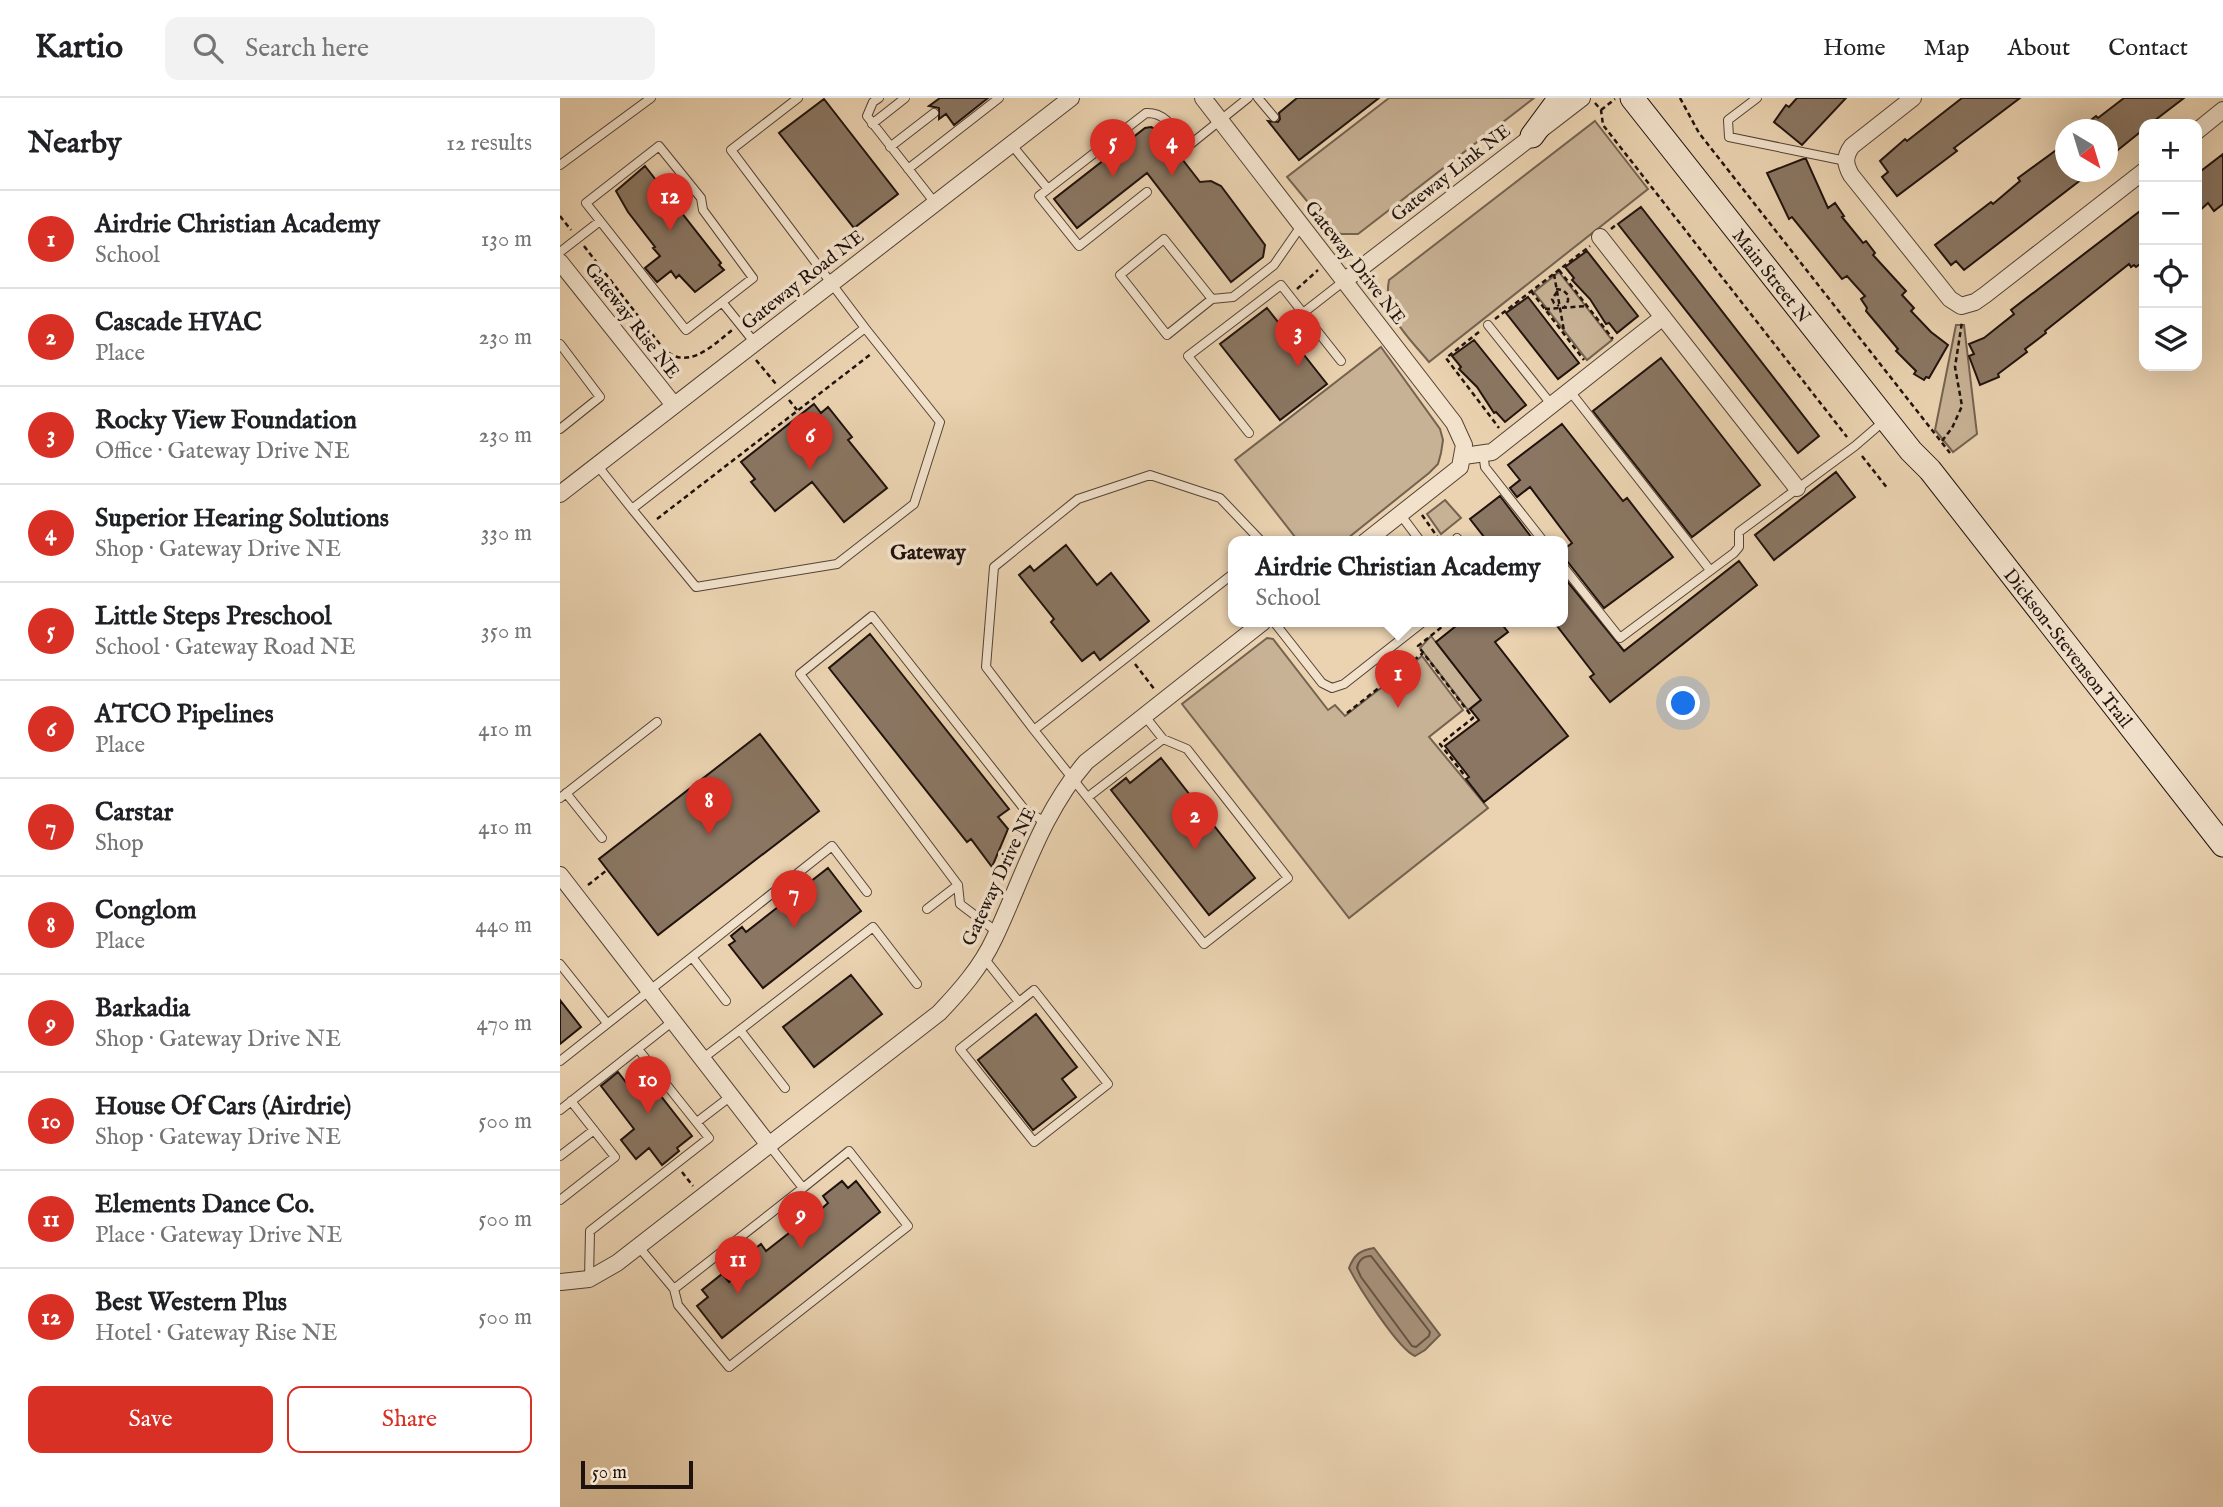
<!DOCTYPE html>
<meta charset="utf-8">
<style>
:root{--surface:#fff;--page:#f2f2f2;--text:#202124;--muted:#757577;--line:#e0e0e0;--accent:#d93025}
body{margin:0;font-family:"IM FELL English",serif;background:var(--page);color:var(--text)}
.controls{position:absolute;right:21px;top:21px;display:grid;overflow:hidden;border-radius:14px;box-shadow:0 7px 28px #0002}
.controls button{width:63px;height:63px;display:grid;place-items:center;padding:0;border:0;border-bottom:2px solid var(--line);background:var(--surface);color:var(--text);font:35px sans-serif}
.compass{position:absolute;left:1495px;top:21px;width:63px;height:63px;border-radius:50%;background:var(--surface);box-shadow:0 7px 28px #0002;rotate:142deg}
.scale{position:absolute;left:21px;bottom:18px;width:112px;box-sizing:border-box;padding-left:7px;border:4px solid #20120d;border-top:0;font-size:19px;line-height:24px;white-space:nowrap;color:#20120d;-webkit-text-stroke:5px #f2e2cc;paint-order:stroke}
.you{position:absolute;left:1124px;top:606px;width:24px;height:24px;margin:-18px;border:5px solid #fff;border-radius:50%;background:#1a73e8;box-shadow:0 0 0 10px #1a73e833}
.badge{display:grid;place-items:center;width:46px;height:46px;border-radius:50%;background:var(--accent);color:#fff;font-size:23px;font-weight:700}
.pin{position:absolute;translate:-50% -58px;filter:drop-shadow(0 2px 4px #0008)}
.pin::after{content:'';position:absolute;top:37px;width:24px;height:21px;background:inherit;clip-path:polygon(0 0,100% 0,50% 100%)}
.popup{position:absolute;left:668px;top:438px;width:340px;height:91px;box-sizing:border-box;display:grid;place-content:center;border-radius:14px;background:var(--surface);filter:drop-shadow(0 2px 5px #0005);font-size:23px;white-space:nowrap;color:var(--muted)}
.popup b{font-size:26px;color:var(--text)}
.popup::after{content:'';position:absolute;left:50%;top:100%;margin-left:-14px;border:14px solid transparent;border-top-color:var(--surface)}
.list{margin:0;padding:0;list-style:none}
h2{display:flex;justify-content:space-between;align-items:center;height:91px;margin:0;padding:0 28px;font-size:30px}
h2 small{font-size:23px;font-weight:400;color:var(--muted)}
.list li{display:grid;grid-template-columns:46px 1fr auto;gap:21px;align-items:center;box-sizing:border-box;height:98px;padding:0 28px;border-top:2px solid var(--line)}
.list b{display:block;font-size:26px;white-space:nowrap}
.list p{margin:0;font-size:23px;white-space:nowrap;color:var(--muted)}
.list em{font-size:23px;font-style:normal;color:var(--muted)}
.actions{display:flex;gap:14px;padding:21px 28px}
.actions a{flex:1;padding:16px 0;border:2px solid var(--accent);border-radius:14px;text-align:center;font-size:24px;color:var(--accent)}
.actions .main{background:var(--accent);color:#fff}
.icon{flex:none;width:38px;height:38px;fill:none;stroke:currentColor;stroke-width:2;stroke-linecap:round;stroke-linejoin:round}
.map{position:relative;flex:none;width:1663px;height:1409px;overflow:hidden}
header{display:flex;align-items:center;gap:42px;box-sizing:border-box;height:98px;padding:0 35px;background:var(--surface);border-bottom:2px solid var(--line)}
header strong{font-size:33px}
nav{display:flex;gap:38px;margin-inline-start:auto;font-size:24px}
.search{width:490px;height:63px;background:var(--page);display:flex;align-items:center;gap:18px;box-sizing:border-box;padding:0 24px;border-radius:14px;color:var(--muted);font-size:26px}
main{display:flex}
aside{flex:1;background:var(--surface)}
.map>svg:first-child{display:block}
.green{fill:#c8b295;stroke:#746251;stroke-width:2}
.water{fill:#a69179;stroke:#705e4e;stroke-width:2}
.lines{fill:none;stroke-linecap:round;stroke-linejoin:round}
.shore{stroke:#635243;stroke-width:2}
.building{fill:#8a7662;stroke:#20120d;stroke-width:2}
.lane-casing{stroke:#534236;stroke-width:10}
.street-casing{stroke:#534236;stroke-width:18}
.secondary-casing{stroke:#20120d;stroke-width:25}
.path{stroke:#20120d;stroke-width:2.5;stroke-dasharray:5 3.5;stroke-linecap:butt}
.lane{stroke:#f2e2cc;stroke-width:8}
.street{stroke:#f2e2cc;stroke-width:16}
.secondary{stroke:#f2e2cc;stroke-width:23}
.labels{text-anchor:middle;stroke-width:7;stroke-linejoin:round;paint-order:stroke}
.street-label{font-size:19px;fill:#20120d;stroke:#f2e2cc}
.neighbourhood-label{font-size:21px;font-weight:bold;fill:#20120d;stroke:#f2e2cc}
</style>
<header>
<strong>Kartio</strong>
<div class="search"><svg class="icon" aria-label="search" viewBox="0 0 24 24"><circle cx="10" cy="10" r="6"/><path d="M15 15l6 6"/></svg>Search here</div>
<nav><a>Home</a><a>Map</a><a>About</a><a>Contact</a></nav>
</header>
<main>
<aside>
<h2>Nearby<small>12 results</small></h2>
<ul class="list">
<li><span class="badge">1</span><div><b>Airdrie Christian Academy</b><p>School</p></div><em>130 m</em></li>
<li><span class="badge">2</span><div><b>Cascade HVAC</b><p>Place</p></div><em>230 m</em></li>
<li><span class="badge">3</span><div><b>Rocky View Foundation</b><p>Office · Gateway Drive NE</p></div><em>230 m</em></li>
<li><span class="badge">4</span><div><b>Superior Hearing Solutions</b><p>Shop · Gateway Drive NE</p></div><em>330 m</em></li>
<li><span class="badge">5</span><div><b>Little Steps Preschool</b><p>School · Gateway Road NE</p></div><em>350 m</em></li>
<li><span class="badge">6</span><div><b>ATCO Pipelines</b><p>Place</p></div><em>410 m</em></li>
<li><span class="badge">7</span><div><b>Carstar</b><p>Shop</p></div><em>410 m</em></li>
<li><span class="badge">8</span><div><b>Conglom</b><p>Place</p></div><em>440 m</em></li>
<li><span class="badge">9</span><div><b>Barkadia</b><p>Shop · Gateway Drive NE</p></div><em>470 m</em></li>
<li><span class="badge">10</span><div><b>House Of Cars (Airdrie)</b><p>Shop · Gateway Drive NE</p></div><em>500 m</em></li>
<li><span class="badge">11</span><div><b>Elements Dance Co.</b><p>Place · Gateway Drive NE</p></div><em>500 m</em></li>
<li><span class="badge">12</span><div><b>Best Western Plus</b><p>Hotel · Gateway Rise NE</p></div><em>500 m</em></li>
</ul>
<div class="actions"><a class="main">Save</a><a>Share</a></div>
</aside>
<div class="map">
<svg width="1663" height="1409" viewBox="0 0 1663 1409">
<rect width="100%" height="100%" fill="#ebd3b1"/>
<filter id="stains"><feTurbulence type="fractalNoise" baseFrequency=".00286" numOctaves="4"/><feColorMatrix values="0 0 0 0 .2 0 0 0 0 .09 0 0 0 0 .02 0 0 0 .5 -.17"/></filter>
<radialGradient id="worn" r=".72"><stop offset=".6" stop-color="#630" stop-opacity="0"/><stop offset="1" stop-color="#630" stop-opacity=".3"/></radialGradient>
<path class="green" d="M829 0H974L798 136H781L770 131 727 79Z
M1035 23 1088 91 869 264C848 238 822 218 829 182Z
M999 174 1052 242 1027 262 974 194Z
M1396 227H1404L1417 336 1393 354 1375 332Z
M821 249 880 331 883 342 881 355 878 366 869 375 783 444H739L675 362Z
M885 402 901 420 881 436 867 416Z
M871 538 921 602 908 612 860 550Z
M707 540 713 541 768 612 775 607 785 618 862 558 903 612 869 639 928 710 789 820 622 606Z"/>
<path class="water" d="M814 1150 880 1237 865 1252 855 1258C838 1251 798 1188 789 1170 794 1157 800 1152 814 1150Z"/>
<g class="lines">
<path class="shore" d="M811 1158 870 1234 869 1238 856 1249 852 1248 801 1179 797 1170C798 1163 803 1158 811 1158Z"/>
</g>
<path class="building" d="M380 0H428L394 27 386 16 379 21V10L369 8Z
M737 0H819L739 62 708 23 718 24 720 21 719 15Z
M1237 0H1286L1242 47 1214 24 1226 7 1229 9Z
M1402 0H1460L1394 50 1397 53 1337 98 1322 79 1328 74 1320 63 1345 41 1347 43Z
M1564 0H1624L1590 26H1584V31L1548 60V32H1518L1536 18 1538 20Z
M264 1 338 96 294 130 219 35Z
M591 29 601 34 640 84 651 83 661 88 705 147 703 159 671 184 587 75 517 130 494 101 585 30Z
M1506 45V74H1531L1404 172 1396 163 1391 167 1375 147 1431 104 1433 106 1460 83 1458 80Z
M1663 56V106L1654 113 1648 105 1637 115V76Z
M1243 61H1246L1268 110 1275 105 1284 118 1282 119 1303 145 1306 143 1315 155 1313 157 1346 193 1342 197 1354 210 1351 213 1371 234 1388 247 1369 280 1366 279 1364 282 1354 276 1356 273 1336 253 1338 251 1306 213 1307 210 1301 201 1305 198 1287 178 1282 181 1232 119 1229 121 1207 75Z
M85 68 161 165 159 167 164 172 135 194 119 177 116 180 111 173 97 184 85 170 100 158 93 150 95 149 68 114 56 93Z
M1081 109 1259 338 1238 355 1058 126Z
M1584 110V163L1576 169 1574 167 1571 169 1569 166 1485 233 1486 235 1465 251 1467 254 1438 276 1439 279 1420 287 1409 258 1414 256 1409 246 1424 240 1454 216 1451 212Z
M1027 153 1078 218 1057 235 1049 225 1046 226 1030 201 1012 182 1014 180 1005 169Z
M968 199 1019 265 998 281 946 215Z
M707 210 767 286 720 322 660 246Z
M914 242 966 307 945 324 936 314 934 315 917 289 899 271 901 269 892 258Z
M1101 260 1200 387 1132 439 1033 313Z
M254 306 261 315 268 309 292 339 288 342 327 390 284 424 252 384 215 413 191 384 195 381 181 364Z
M1002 326 1063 403 1067 400 1113 459 1044 510 1007 463 1003 461V452L1012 445 970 389 957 399 950 390 960 382 948 367Z
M1276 374 1295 399 1214 462 1195 437Z
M940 398 975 444H928L910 421Z
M506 447 537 487 551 475 589 523 540 562 534 554 522 563 491 524 494 521 459 477 470 468 474 473Z
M1179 463 1197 487 1050 604 1030 579 1034 576 994 524H1003V478L1064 553Z
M901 524H940L948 534 935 544 1008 638 924 704 906 681 909 679 885 648 919 622 910 611 921 602 876 544Z
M310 536 449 711 438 719 448 731 432 769 411 741 407 744 269 570Z
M200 636 259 713 98 837 39 761Z
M601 660 695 780 649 817 551 692 566 680 570 685Z
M268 770 301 813 203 890 169 847 175 843 171 838 182 829 186 834Z
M291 877 322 916 254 969 223 929Z
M0 902 21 929 0 946Z
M476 916 517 969 502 981 516 999 473 1032 418 962Z
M58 974 78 1000 93 988 132 1038 117 1050 119 1053 102 1067 89 1050 76 1061 61 1042 74 1031 41 988Z
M282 1083 288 1090 296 1083 320 1114 162 1240 137 1208 148 1199 142 1192 162 1176 169 1184 187 1169 181 1162 201 1146 206 1153 229 1135 224 1128 244 1112 250 1120 259 1113 268 1105 263 1098Z"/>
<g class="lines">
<defs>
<path id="lane" d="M319 0 313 4 307 18 375 105
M698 0 714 19
M1197 0 1168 22 1169 39 1286 63
M312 26 345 0
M451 46 488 91 586 15C607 14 615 33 627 49L688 0
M99 48 141 100 143 112 193 180 126 232 26 105Z
M330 49 374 15
M0 67 91 0
M348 71 439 0
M488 91 479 98 519 148 587 94
M0 154 40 123
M652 201 604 141 560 177 607 237 652 201 673 199 714 167 741 128
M162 204 195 245
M928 227 991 306
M0 246 40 299 0 331
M781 263 743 215 784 183
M1009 292 1150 472
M689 335 628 258 721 187 743 215
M923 355 925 369 984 444
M37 367 72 411 305 230 171 52 238 0
M72 411 136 489 277 466 354 406 380 324 305 230
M840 416 861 444
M897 440 900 444
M1002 467 1060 540 1174 455 1179 449V434L1295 348 1324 323
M714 524 762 585 772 590 784 586 863 524
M584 617 603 641 627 651 728 780 644 846 474 632 674 475
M474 632 426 569 434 469 518 401 590 377 660 400 702 444
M6 695 42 740
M528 699 603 641
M0 700 97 624
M398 787 400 806 437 834
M367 811 398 787 240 576 312 518 465 712 485 724
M132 859 272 748 307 794
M424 860 459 904 474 892 548 986 474 1044 400 951 459 904
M0 866 47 925
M180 932 313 829 357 886
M142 961 180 932 225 990
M0 963 132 859 166 903
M0 1012 113 923
M137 1024 171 998
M0 1058 34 1032
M0 1102 55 1059 11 1003
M78 1148 114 1191 243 1090 209 1047
M29 1181 30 1133 149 1040 78 951
M114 1191 118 1207 169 1269 348 1128 289 1053 243 1090"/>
<path id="street" d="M643 0 894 325 904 347 900 369 805 444
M1353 0 1292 48C1284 59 1285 66 1291 77L1390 201 1401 208 1415 204 1425 197 1584 73
M1637 33 1663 12
M1040 139 1237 390
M0 164 114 307
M784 183 1022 0
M904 358 932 354 1103 219
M0 396 511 0
M0 777 209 1047
M1 1184 29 1181 57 1165 379 915C400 893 421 869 434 841 463 780 481 716 526 664L703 524"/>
<g id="secondary">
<path id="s1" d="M1072 0 1351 353 1370 372 1663 747"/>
<path d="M972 38 1000 0"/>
</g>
</defs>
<use href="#lane" class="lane-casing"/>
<use href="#street" class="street-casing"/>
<use href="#secondary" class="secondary-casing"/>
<path class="path" d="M1120 0 1139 35 1390 355
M1035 5 1041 12 1043 27 1287 339
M1041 12 1055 1
M0 118 11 132
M1051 131 1057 126
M24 148 102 249C126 275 152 248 172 232
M999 172 1053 241
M994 176 1004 233
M737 191 758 172
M996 191 1003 192 1008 197V203L1004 210
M971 193 1024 262
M997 194 992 201 994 205 999 208
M985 211 1027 208
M188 219 216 198
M935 221 1030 148
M919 234 886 260 939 330
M196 262 216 286
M229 302 237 312
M1382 343 1392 330 1402 308 1395 269 1402 224
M1302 358 1328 391
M862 417 881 444
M97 421 311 256
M888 524 858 548 913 620 880 646 905 678
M575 566 595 592
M787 615 863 555
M28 787 47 772
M122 1074 133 1088"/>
<use href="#lane" class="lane"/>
<use href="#street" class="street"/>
<use href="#secondary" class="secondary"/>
</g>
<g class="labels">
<g class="street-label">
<text transform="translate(890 74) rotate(-38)" y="7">Gateway Link NE</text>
<text transform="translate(796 164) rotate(52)" y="7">Gateway Drive NE</text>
<text dy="7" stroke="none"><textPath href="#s1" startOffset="226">Main Street N</textPath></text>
<text transform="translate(242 181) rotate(-38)" y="7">Gateway Road NE</text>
<text transform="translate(73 222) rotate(52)" y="7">Gateway Rise NE</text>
<text dy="7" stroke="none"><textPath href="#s1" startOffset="702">Dickson-Stevenson Trail</textPath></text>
<text transform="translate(438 778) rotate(-65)" y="7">Gateway Drive NE</text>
</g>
<g class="neighbourhood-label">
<text x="368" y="461">Gateway</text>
</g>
</g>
<rect width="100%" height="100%" filter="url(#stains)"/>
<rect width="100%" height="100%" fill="url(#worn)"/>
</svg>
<div class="controls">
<button>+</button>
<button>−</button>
<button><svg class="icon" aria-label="locate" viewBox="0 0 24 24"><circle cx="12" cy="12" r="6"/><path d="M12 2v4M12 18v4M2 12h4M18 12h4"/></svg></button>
<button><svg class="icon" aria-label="layers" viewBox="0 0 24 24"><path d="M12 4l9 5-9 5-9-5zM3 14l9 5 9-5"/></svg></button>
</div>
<svg class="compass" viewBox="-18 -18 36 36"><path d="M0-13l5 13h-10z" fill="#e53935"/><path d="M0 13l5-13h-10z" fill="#757577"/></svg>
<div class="scale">50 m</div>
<div class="you"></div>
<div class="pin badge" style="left:838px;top:610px">1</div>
<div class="popup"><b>Airdrie Christian Academy</b>School</div>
<div class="pin badge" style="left:635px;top:752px">2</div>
<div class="pin badge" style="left:738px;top:269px">3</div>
<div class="pin badge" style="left:612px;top:78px">4</div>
<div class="pin badge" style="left:553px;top:79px">5</div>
<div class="pin badge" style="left:250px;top:372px">6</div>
<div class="pin badge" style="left:234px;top:830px">7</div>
<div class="pin badge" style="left:149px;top:737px">8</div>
<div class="pin badge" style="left:241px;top:1151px">9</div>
<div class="pin badge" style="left:88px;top:1016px">10</div>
<div class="pin badge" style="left:178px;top:1196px">11</div>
<div class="pin badge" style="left:110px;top:133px">12</div>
</div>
</main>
